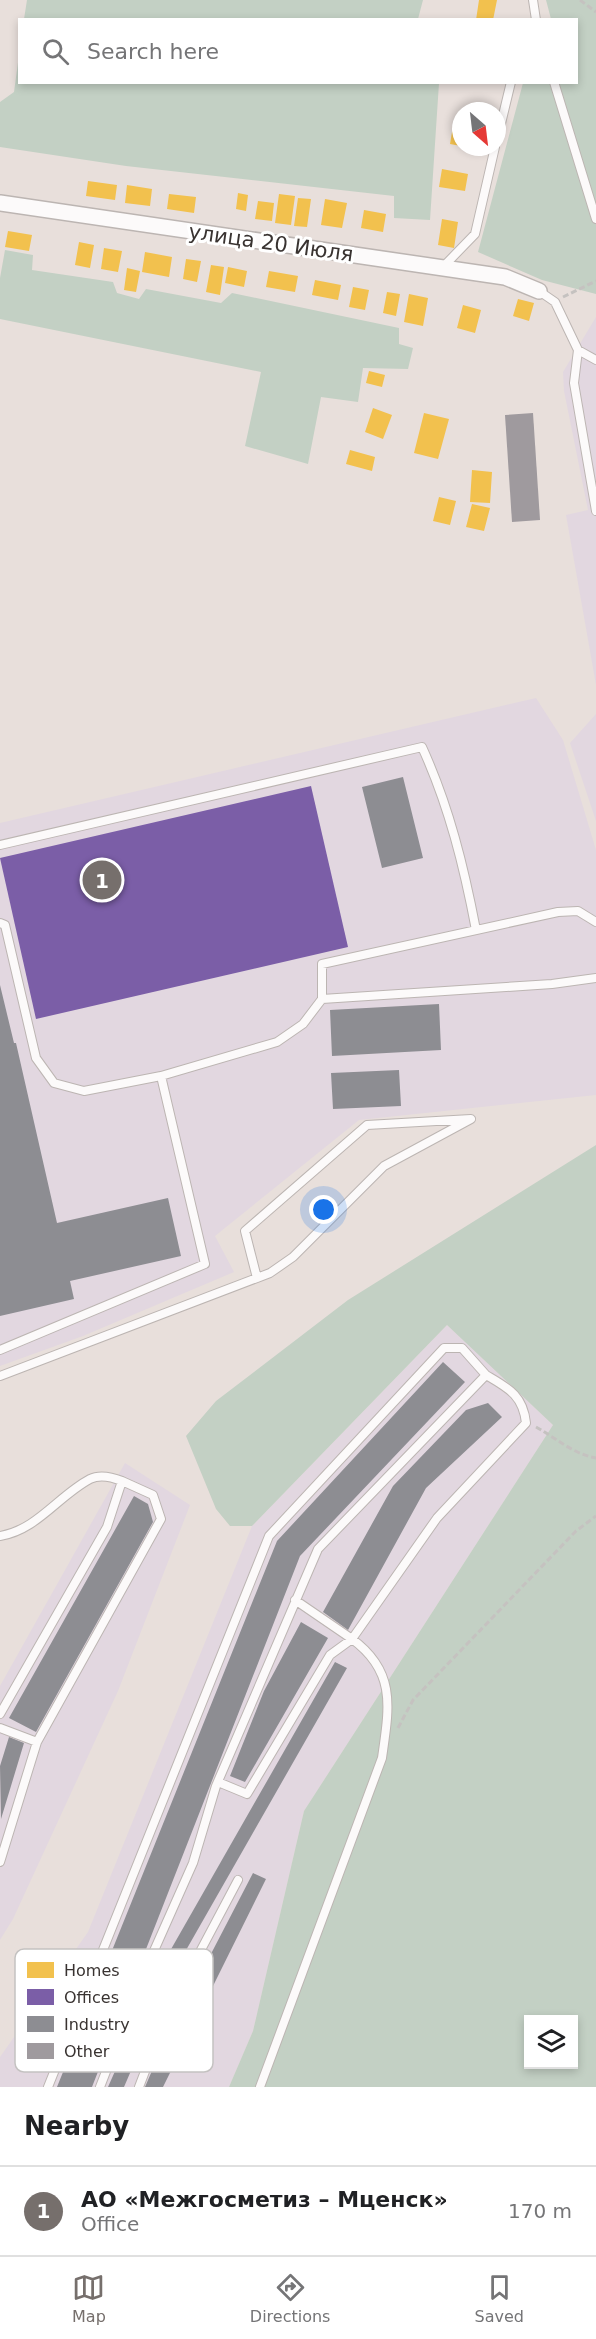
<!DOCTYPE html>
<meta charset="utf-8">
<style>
:root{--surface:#fff;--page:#f6f6f6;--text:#202124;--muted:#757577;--line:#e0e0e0;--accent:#766f6c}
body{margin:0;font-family:"DejaVu Sans",sans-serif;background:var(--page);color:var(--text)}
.controls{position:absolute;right:18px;bottom:18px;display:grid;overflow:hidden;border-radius:0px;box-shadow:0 3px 9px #0003}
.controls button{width:54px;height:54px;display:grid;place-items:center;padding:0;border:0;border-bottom:2px solid var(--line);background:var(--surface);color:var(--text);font:30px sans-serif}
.compass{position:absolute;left:452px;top:102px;width:54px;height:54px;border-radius:50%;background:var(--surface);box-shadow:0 3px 9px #0003;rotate:152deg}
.you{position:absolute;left:324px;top:1210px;width:21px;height:21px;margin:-15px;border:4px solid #fff;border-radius:50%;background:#1a73e8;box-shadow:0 0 0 9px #1a73e833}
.badge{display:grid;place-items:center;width:39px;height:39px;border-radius:50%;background:var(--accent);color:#fff;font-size:20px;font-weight:700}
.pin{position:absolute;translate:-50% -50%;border:3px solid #fff;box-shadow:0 2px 6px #0006}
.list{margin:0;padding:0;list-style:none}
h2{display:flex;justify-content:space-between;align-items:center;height:78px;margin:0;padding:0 24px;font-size:26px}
h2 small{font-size:20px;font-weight:400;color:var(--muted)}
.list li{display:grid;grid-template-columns:39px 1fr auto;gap:18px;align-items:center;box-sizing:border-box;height:90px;padding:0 24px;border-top:2px solid var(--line)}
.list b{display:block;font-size:22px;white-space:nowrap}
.list p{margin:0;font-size:20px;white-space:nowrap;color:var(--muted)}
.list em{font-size:20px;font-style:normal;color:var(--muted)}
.icon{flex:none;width:33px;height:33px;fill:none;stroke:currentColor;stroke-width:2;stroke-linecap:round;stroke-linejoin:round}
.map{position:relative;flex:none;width:596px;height:2087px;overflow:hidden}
.search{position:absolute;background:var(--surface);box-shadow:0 3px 9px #0003;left:18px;right:18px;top:18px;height:66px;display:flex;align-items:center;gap:15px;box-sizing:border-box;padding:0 21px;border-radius:0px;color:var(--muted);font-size:22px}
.sheet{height:168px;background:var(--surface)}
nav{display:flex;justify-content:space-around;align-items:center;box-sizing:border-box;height:84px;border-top:2px solid var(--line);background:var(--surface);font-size:16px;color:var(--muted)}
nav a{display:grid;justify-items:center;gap:3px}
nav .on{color:var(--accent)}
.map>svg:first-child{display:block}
.industrial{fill:#e2d7e0}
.green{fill:#c3d0c4;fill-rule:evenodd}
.homes{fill:#f2c14e}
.offices{fill:#7b5ea7}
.industry{fill:#8d8d92}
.building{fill:#9f9a9e}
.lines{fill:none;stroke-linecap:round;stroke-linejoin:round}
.lane-casing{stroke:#bcb5b2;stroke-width:10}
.street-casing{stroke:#bcb5b2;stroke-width:18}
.path{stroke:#c5c2c0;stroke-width:3;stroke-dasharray:6 3;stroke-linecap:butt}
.lane{stroke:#fcfafa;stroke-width:8}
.street{stroke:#fcfafa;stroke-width:15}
.labels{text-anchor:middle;stroke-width:6;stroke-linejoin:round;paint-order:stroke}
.street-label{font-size:21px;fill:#393331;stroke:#fff}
.key{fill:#fff;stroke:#c4c2c1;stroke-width:1.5}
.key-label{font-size:16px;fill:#393331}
</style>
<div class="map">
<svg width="596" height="2087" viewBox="0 0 596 2087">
<rect width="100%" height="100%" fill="#e8dfdb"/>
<path class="industrial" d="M596 317V685L566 515 588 510 564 391 563 372Z
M536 698 563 740 596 850V1095L359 1120 215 1236 234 1272 83 1336 0 1366V823Z
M596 714V821L570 743Z
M447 1325 553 1425 304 1811 253 2031 229 2087H0V2057L88 1932 252 1526Z
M125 1463 190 1505 118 1691 13 1919 0 1940V1686Z"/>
<path class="green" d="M27 0H423L418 19H24Z
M546 0H596V294L542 280 478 252 523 83 576 82V20L551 19Z
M19 55 20 82 439 83 430 220 394 218V196L126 166 0 147V102L14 92Z
M5 250 33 255 32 270 113 282 117 293 139 299 146 289 221 303 232 293 399 328V344L413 348 408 369 363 368 358 402 321 397 308 464 245 446 261 372 0 319V278Z
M596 1145V2087H229L253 2031 304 1811 553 1425 447 1325 252 1526H230L216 1509 186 1436 216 1401 348 1300ZM528 2020H574V2064H528Z"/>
<path class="homes" d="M479 0H497L493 20H476Z
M453 126 461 128V146L450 144Z
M442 169 468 174 465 191 439 187Z
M88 181 117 185 115 200 86 196Z
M127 185 152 189 150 206 125 203Z
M238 193 248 195 246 211 236 209Z
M169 194 196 197 194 213 167 209Z
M279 194 295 196 291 225 275 223Z
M298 198 311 199 307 227 294 226Z
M325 199 347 203 342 228 321 225Z
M258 201 274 203 272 221 255 219Z
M364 210 386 214 383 232 361 228Z
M442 219 458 222 454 248 438 245Z
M8 231 32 235 29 251 5 247Z
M79 242 94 245 90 268 75 265Z
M104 248 122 251 118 272 101 269Z
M145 252 172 257 169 277 142 272Z
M186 259 201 261 197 282 183 279Z
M211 265 224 267 220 295 206 292Z
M228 267 247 271 244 287 225 283Z
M127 268 140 271 136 292 124 290Z
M269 271 298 276 295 292 266 287Z
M315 280 341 285 338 300 312 295Z
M353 287 369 290 365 310 349 307Z
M387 292 400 294 396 316 383 313Z
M409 294 428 298 423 326 404 322Z
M518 299 534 303 529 321 513 316Z
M463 305 481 310 475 333 457 328Z
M369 371 385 375 382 387 366 383Z
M373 408 392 415 383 439 365 432Z
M424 413 449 419 438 459 414 453Z
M350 450 375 457 372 471 346 464Z
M472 470 492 472 490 503 470 502Z
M439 497 456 501 450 525 433 521Z
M472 504 490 508 484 531 466 527Z"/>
<path class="offices" d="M311 786 348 947 36 1019 0 858Z"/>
<path class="industry" d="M403 777 423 858 382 868 362 787Z
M0 985 14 1043H16L57 1223 168 1198 181 1256 70 1281 74 1299 0 1316Z
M439 1004 441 1050 332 1056 330 1010Z
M399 1070 401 1106 333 1109 331 1073Z
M443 1362 465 1382 300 1556 92 2087H57L277 1541Z
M488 1403 502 1417 426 1488 348 1630 323 1612 393 1486 466 1410Z
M134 1496 148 1504 153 1522 36 1732 9 1718Z
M301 1622 328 1638 245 1782 230 1776 264 1691Z
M335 1662 347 1668 173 1973 124 2087H108L162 1965Z
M9 1737 24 1743 1 1819 0 1766Z
M253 1873 266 1879 163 2087H145L160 2052Z"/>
<path class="building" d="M533 413 540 520 512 522 505 415Z"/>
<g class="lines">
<defs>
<path id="lane" d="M533 0 536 20
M554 82 596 219
M497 140 511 82
M442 268 475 234 495 147
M539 291 555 302 578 350 574 383 596 511
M578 350 596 360
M0 845 422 747C449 806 464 867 476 930
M0 923 5 925 36 1058 54 1083 84 1091 161 1076 277 1042 303 1024 322 999V964L558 912 578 911 596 922
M322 999 552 984 596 978
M0 1350 205 1264 161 1076
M0 1376 270 1273 293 1257 384 1166 471 1119 367 1125 245 1231 257 1278
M0 1536C37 1530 58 1496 90 1479 100 1474 112 1477 122 1481
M0 1714 107 1527 122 1481 153 1495 161 1519 37 1742 0 1862
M0 1728 37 1742
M218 1782 247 1794 330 1655 352 1639C397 1672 389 1708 382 1758L260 2087
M48 2087 269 1536 444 1348H462L486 1375
M100 2087 145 1971 193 1863 216 1786 318 1549 486 1375C508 1388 523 1395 526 1423L437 1518 352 1639 295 1600
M139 2087 167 2014 238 1880"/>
<path id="street" d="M0 203 505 277 539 291"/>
</defs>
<use href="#lane" class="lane-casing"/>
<use href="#street" class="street-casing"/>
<path class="path" d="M580 0 596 12
M563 297 596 281
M536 1427C556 1438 573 1454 596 1458
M398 1728 413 1700 576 1531 596 1516"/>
<use href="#lane" class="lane"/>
<use href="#street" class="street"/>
</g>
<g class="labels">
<g class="street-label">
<text transform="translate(271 243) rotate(8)" y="7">улица 20 Июля</text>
</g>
</g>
<rect x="15" y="1949" width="198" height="123" rx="9" class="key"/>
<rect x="27" y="1962" width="27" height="16" fill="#f2c14e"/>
<rect x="27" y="1989" width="27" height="16" fill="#7b5ea7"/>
<rect x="27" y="2016" width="27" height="16" fill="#8d8d92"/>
<rect x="27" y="2043" width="27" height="16" fill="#9f9a9e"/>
<g class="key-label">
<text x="64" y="1976">Homes</text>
<text x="64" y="2003">Offices</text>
<text x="64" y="2030">Industry</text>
<text x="64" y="2057">Other</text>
</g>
</svg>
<div class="controls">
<button><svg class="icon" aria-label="layers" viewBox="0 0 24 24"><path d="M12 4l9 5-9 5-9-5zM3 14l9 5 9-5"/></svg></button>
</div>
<svg class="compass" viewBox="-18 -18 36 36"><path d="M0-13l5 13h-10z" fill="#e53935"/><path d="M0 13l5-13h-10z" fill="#757577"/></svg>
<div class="you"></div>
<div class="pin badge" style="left:102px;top:880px">1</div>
<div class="search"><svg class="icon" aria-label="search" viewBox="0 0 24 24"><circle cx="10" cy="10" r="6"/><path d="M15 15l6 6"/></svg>Search here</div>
</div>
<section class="sheet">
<h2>Nearby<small></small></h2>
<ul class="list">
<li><span class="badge">1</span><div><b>АО «Межгосметиз – Мценск»</b><p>Office</p></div><em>170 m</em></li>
</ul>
</section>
<nav>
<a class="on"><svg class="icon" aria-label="map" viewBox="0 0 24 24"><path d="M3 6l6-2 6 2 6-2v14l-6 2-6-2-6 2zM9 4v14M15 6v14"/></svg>Map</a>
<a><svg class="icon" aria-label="directions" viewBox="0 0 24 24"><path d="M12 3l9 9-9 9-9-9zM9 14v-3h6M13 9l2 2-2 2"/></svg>Directions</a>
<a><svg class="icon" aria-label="saved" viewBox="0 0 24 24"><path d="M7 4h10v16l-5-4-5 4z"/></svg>Saved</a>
</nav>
